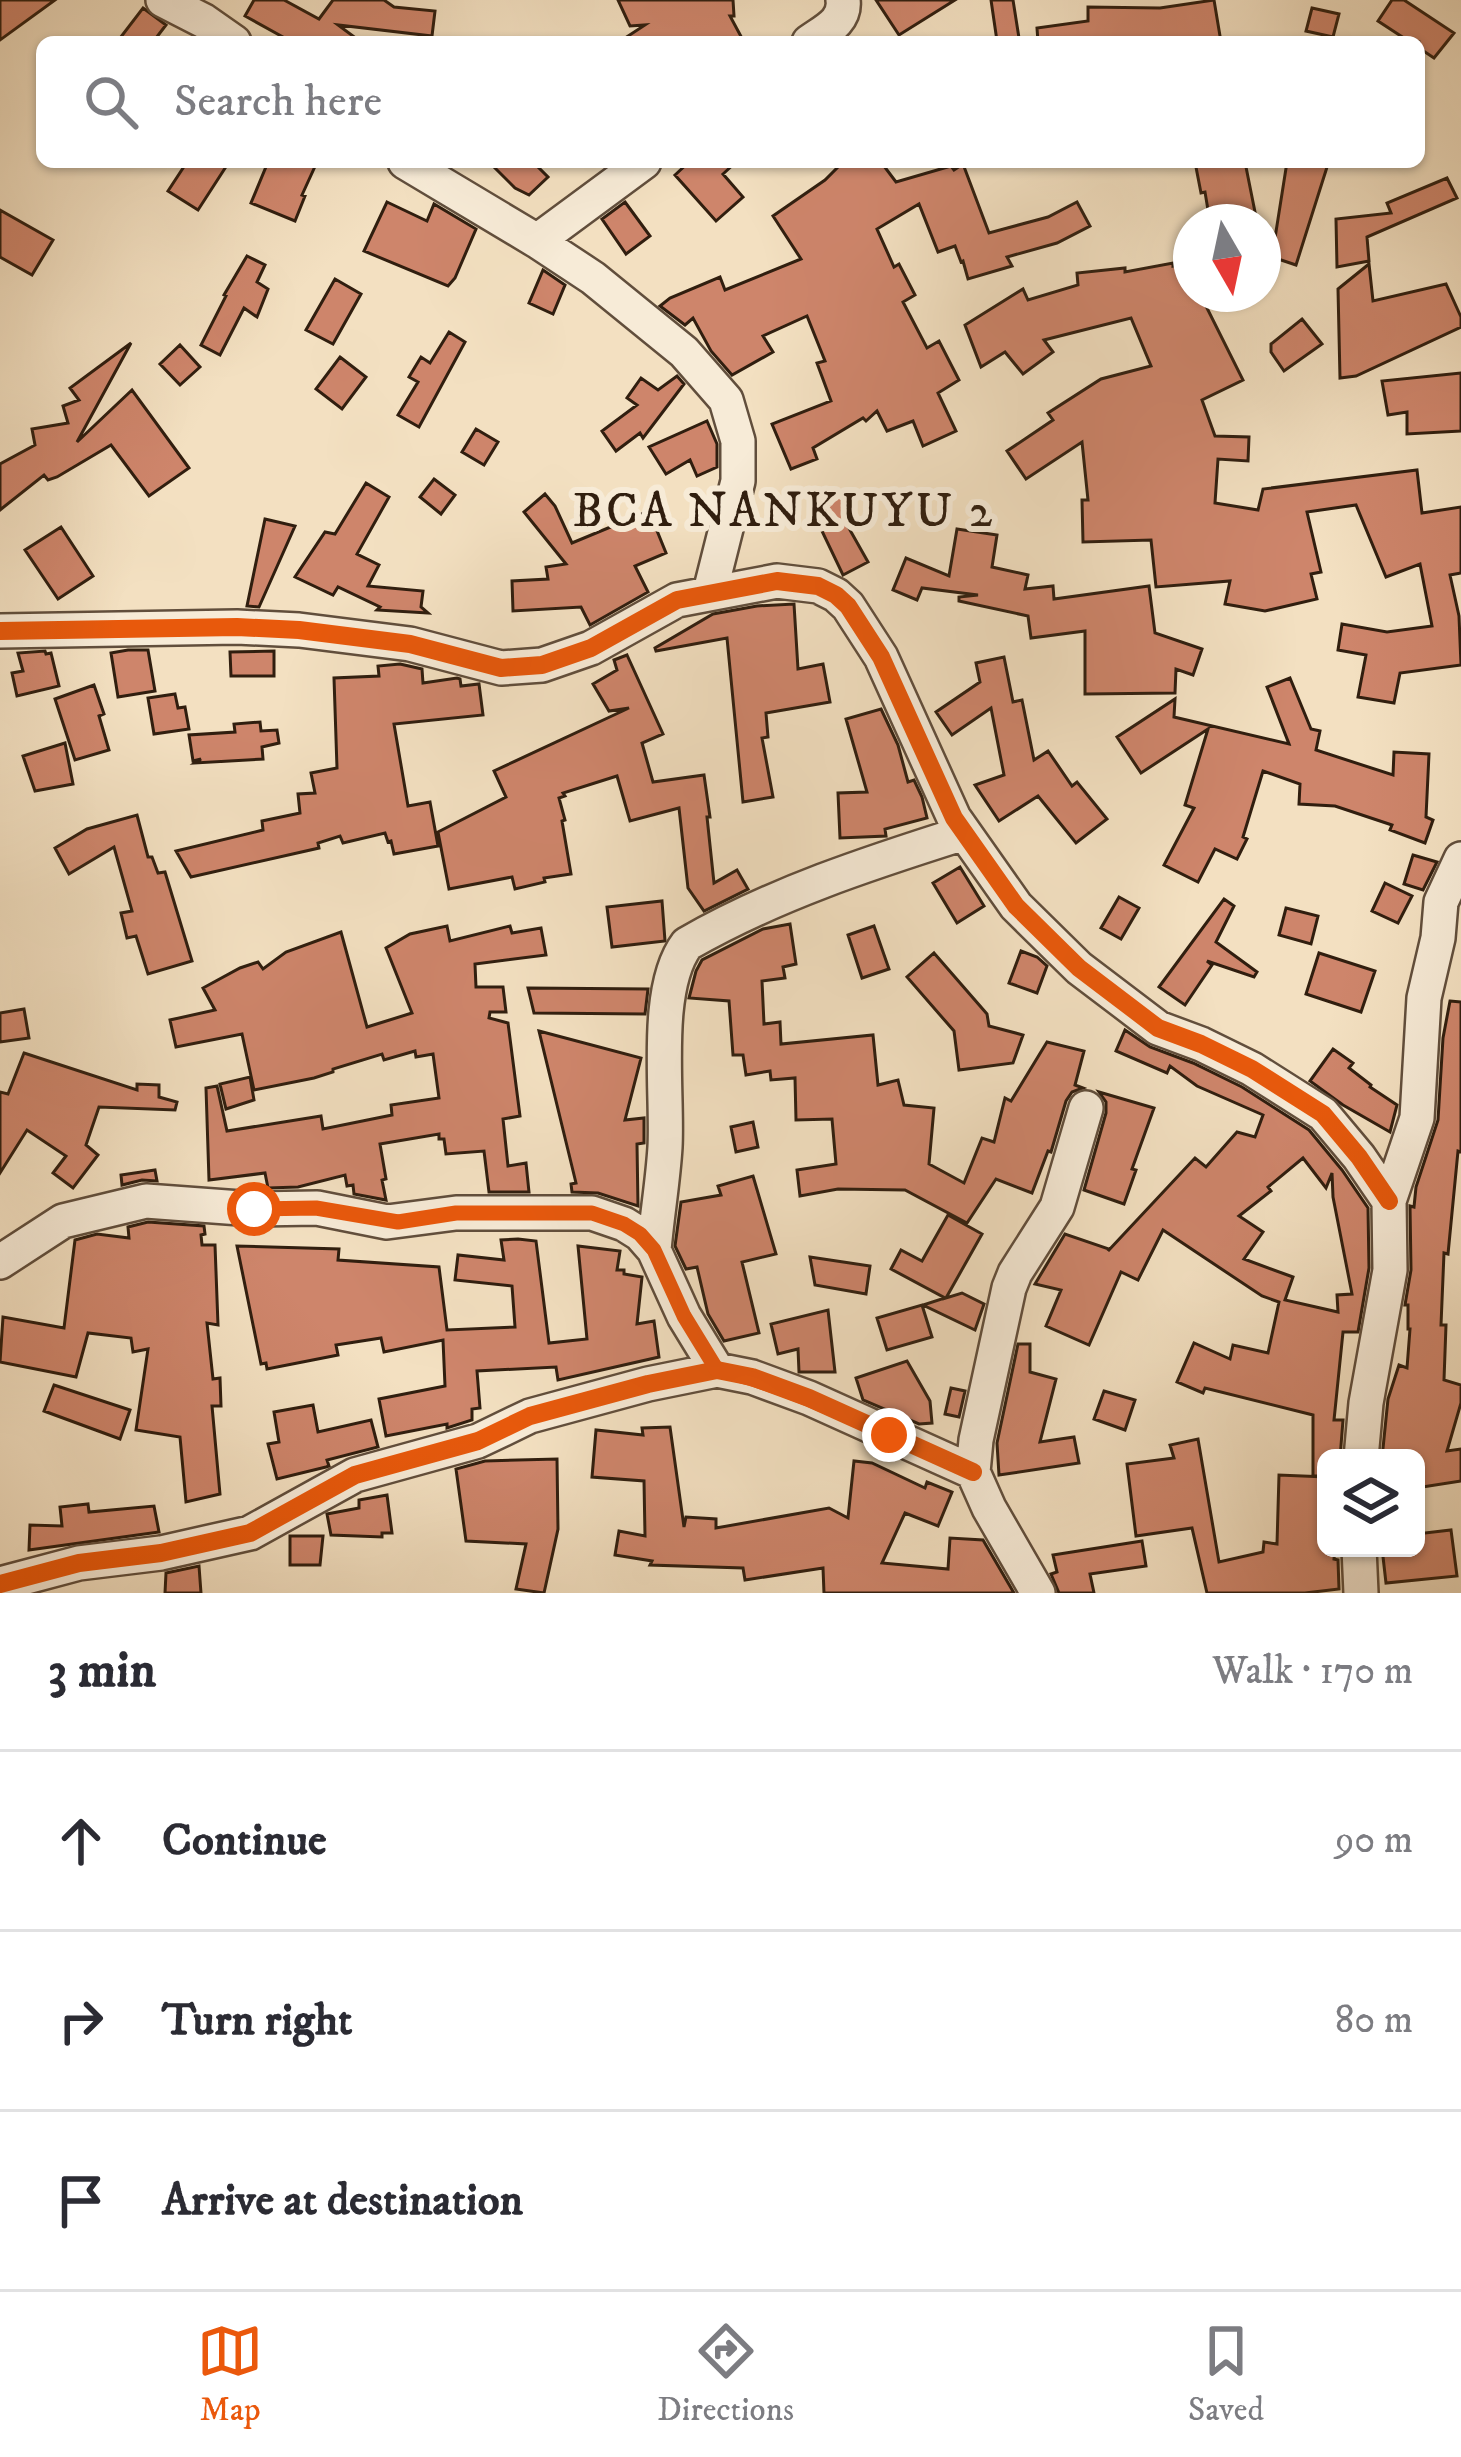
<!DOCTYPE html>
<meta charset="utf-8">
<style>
:root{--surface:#fff;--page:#f2f2f3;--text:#2b2b33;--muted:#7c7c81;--line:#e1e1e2;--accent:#ea580c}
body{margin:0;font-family:"IM FELL DW Pica",serif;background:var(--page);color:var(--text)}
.controls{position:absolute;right:36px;bottom:36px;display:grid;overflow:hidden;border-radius:18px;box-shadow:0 3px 9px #0004}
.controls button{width:108px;height:108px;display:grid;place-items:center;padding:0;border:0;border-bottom:3px solid var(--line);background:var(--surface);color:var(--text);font:60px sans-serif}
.compass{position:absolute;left:1173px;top:204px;width:108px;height:108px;border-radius:50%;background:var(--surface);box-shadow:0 3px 9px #0004;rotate:171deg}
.stop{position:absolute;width:36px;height:36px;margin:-27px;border:9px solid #ea580c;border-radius:50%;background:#fff}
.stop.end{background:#ea580c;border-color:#fff;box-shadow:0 3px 12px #0008}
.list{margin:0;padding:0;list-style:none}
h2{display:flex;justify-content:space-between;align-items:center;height:156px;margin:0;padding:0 48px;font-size:51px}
h2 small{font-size:39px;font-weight:400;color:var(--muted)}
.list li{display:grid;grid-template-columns:78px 1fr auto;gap:36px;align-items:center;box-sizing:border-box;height:180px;padding:0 48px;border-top:3px solid var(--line)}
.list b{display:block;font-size:45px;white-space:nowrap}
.list em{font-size:39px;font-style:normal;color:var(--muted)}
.icon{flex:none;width:66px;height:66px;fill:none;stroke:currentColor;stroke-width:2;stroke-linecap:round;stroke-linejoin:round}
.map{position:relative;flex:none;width:1461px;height:1593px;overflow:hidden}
.search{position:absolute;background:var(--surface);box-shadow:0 3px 9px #0004;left:36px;right:36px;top:36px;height:132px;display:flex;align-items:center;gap:30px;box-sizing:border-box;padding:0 42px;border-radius:18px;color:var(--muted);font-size:45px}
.sheet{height:696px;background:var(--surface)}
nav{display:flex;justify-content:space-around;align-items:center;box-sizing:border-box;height:168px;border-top:3px solid var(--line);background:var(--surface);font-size:33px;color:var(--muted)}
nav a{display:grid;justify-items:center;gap:6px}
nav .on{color:var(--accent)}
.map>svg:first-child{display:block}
.building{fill:#ce856b;stroke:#301e0f;stroke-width:3;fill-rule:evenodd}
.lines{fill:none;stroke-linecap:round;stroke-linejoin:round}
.minor-casing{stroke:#614e3c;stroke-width:38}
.minor{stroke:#f7ebd7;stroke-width:33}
.cycleway-casing{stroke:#f7ebd7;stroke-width:26}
.cycleway{stroke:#e8590c;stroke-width:18}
.route{stroke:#ea580c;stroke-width:15}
.labels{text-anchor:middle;stroke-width:12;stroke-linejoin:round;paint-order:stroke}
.quarter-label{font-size:48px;letter-spacing:3px;fill:#301e0f;stroke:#f7ebd7}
</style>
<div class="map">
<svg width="1461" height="1593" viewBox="0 0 1461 1593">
<rect width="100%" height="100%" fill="#f3e0c1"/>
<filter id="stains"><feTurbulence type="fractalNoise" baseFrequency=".00167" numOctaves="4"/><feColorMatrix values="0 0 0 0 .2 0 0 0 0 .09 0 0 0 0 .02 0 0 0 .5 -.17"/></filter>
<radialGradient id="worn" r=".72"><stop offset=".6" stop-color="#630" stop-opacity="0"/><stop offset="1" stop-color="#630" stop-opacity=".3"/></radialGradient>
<path class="building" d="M0 0H55L0 40Z
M254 0H284L319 19 333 0H384L394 7 435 11 432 36 338 25 361 42H292L245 16Z
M618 0H733L734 16H730L744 42H619L645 25 630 26Z
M876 0H955L899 35Z
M991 0H1013L1019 38 997 41Z
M1214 0 1221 42H1038L1037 28 1088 21V7L1160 8Z
M1392 0H1404L1454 33 1434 58 1419 48V42H1410L1378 21Z
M143 8 166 25 153 42H117Z
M1312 8 1339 14 1333 37 1306 31Z
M187 162H229L198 210 168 191Z
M268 162H317L302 195 305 196 295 221 251 203Z
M489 162H533L548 177 529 195 515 188Z
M689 162H736L723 174 743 197 716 221 675 175Z
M843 162H881L896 182 951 166 954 170 963 164 989 233 1048 217 1077 202 1090 226 1057 243 1007 257 1012 266 968 279 963 261 961 262 955 246 938 252 919 204 877 229 894 267 899 264 915 295 903 302 927 348 939 341 959 380 938 393 956 431 923 446 913 421 887 431 877 411 866 421 863 418 813 448 817 459 791 469 772 424 831 401 817 363 825 361 807 316 763 336 773 352 732 375 711 351 693 318 685 325 660 306 670 298 720 277 725 290 801 259 773 216 825 180Z
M1195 162H1245L1257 222H1210L1205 192 1201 193Z
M1287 162 1311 166 1328 164 1296 265 1272 257Z
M1447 178 1457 198 1367 237 1369 261 1337 267 1336 219 1391 213 1387 203Z
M387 202 427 221 434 204 476 229 455 278 448 286 364 251Z
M625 202 650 236 626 254 602 219Z
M0 210 53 240 32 275 0 257Z
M247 256 265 265 257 282 268 289 257 317 244 308 220 355 201 345 226 296 224 295Z
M1173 263V266L1185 263 1191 276V294H1200L1243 380 1202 400 1215 436 1249 437 1248 461 1218 459 1215 503 1258 510 1263 489 1417 470 1422 513 1461 507V573L1450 575 1459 616 1461 665 1400 673 1394 703 1358 697 1366 655 1338 650 1342 624 1387 632 1432 626 1420 564 1386 577 1356 505 1307 512 1321 572 1311 574 1317 599 1265 611 1225 604 1230 581 1156 587 1151 540 1083 542 1082 500H1088L1082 442 1026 479 1007 451 1053 420 1048 413 1101 379 1151 366 1131 318 1044 340 1053 352 1023 374 1005 352 981 367 965 325 1023 289 1028 300 1078 285 1077 273 1125 268V272Z
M1369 264 1373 301 1446 284 1461 317V327L1356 376 1340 378 1338 289Z
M543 270 565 285 553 314 529 303Z
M335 279 361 294 333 344 306 330Z
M1302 319 1322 344 1284 371 1271 352V344Z
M449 332 465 342 419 427 398 415 418 382 409 377 421 357 430 363Z
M131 343 77 442 132 390 189 468 149 496 111 445 57 477 48 480 44 475 0 510V464L35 445 32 429 68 423 63 406 79 400 70 388Z
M180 345 200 367 180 385 160 364Z
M340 357 366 377 342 409 316 389Z
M1461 373V431L1407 434V412L1388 415 1382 381Z
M677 376 684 384 643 438 640 433 616 451 602 431 637 405 627 398 641 378 658 390Z
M707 421 717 444V467L697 476 690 460 666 474 649 447Z
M476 429 498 442 484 465 462 452Z
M434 479 455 495 441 514 420 497Z
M366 483 389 497 357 554 379 565 368 586 423 591 421 607 428 613 377 610 380 607 338 587 333 595 295 577 325 532 335 534Z
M843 490 856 518 846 523 868 562 843 575 810 506Z
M545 494 555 506 572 543 649 511 666 553 635 566 648 592 590 625 581 607 513 611 512 581 548 579 546 567 566 564 524 512Z
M265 519 295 526 259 607 247 606Z
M61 527 93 576 58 599 25 550Z
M957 529 997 535 992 567 1028 575 1025 589 1053 586 1054 599 1149 586 1155 633 1202 649 1193 675 1176 669 1175 693 1085 694V631L1031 638 1028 616 959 601V597L978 595 922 588 917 600 893 590 906 558 949 576Z
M794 604 798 669 823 664 830 702 766 713 768 737 762 738 773 797 743 802 727 638 656 651 655 648 713 614 757 606Z
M128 650H148L155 691 118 697 111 653Z
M45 651 46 654 51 653 59 686 17 696 12 673 23 671 18 653Z
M274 651V676H231L230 652Z
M627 655 663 734 642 743 653 782 704 775 710 817H707L714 883 737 870 748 889 704 911 688 888 679 808 630 821 617 776 563 793 565 796 559 798 565 820 562 821 571 874 544 878 545 882 515 889 512 877 449 889 438 832 506 797 494 771 629 708 609 711 593 684 617 670 614 660Z
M1004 657 1013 702 1022 700 1034 760 1048 751 1072 786 1077 782 1107 819 1076 843 1038 796 999 821 975 785 1004 775 991 708 952 735 936 712 980 682 976 663Z
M400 664 422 669 423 683 457 678 460 679 461 686 479 684 483 715 394 724 408 806 430 802 438 846 394 854 391 841 388 842 385 833 343 843 340 836 318 843 319 848 191 877 176 851 263 830 262 821 300 813 298 794 315 793 311 773 337 768 334 678 379 676 378 666Z
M1290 678 1311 729 1320 731 1316 750 1393 775 1394 752 1429 754 1426 817 1433 820 1425 843 1390 830 1392 825 1335 806 1299 804 1300 784 1263 771 1243 837 1247 839 1237 859 1215 849 1198 882 1164 865 1194 808 1185 805 1208 729 1141 773 1117 737 1175 699 1174 717 1289 744 1267 687Z
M94 685 104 714 99 716 109 750 75 760 55 699Z
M175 694 178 708 185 707 189 729 154 734 148 698Z
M881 709 898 745 908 782 914 780 922 797 927 818 885 829 886 836 840 838 838 793 867 792 846 719Z
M260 722 261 731 277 730 279 743 262 747 263 759 195 763 201 759 193 761 189 735 235 732 234 724Z
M65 743 73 784 35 791 23 756Z
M137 815 148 857H152L158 873 165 872 192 961 148 974 136 936 127 938 121 913 132 911 114 847 69 874 55 848 87 829Z
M1413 855 1437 862 1423 890 1404 884Z
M960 867 984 906 957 923 933 883Z
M1385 883 1412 896 1398 923 1372 911Z
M1119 897 1139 908 1121 939 1101 928Z
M1224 899 1234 906 1216 942 1257 972 1254 977 1207 961 1212 965 1185 1005 1159 987Z
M662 901 665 941 612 947 607 907Z
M1286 908 1318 916 1311 944 1279 935Z
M790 924 796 964 783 967 785 978 762 981 764 1024 780 1022 781 1044 873 1035 878 1085 898 1080 904 1105 934 1108 929 1164 964 1183 982 1138 994 1142 1005 1098 1011 1101 1047 1042 1084 1051 1075 1085 1083 1088 1072 1092 1066 1101 1051 1152 1048 1151 1032 1193 996 1179 967 1223 905 1190 838 1189 800 1196 797 1170 836 1164 832 1119 796 1120 795 1078 771 1080 770 1071 746 1075 743 1055H733L729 1001 689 998 696 971 702 960 763 929Z
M447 926 450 941 510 926 512 933 541 928 546 955 475 964 476 987H503L506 1012H490L489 1018 508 1023 520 1116 503 1119 508 1166 526 1163 529 1192H489L484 1151 446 1154 444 1139H439V1134L380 1144 386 1179 382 1180 386 1200 354 1194 353 1185 347 1186 345 1175 298 1187 268 1188 265 1173 209 1180 206 1088 217 1086 227 1131 321 1116 323 1129 392 1115 391 1105 439 1098 433 1054 416 1057 415 1051 384 1060 382 1054 333 1069V1072L314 1078 254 1090 242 1034 176 1047 170 1020 215 1010 203 988 240 968 258 962 263 969 286 952 341 932 367 1027 412 1013 386 948 410 934Z
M874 926 889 969 862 978 848 935Z
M1021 951 1037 957 1047 966 1037 993 1009 983Z
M934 953 987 1014 989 1026 1023 1035 1013 1063 959 1070 954 1031 907 977Z
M1319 953 1375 971 1361 1012 1306 994Z
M528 988 648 989 645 1014 534 1013Z
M1450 1001 1461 1002V1152L1458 1151 1448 1254 1444 1253 1441 1325H1446L1444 1380 1461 1385V1403L1447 1451 1461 1449V1481L1416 1488V1458H1382L1388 1399 1399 1365 1407 1368 1410 1329H1408V1305H1405L1411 1270 1410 1206 1414 1207 1416 1187 1438 1120 1443 1038Z
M24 1009 29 1038 0 1042V1013Z
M1125 1030 1150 1047 1193 1063 1242 1087 1309 1130 1342 1170 1368 1208 1369 1268 1358 1332H1343L1334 1420H1343L1340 1458H1326V1476H1313V1415L1205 1388 1203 1393 1177 1382 1194 1343 1230 1359 1233 1345 1268 1353 1279 1302 1262 1296 1163 1230 1138 1280 1121 1272 1089 1345 1046 1326 1061 1290 1035 1284 1065 1234 1109 1249 1108 1251 1195 1158 1206 1167 1237 1132 1255 1137 1263 1115 1197 1086 1170 1066 1167 1073 1116 1051ZM1303 1158 1326 1188 1332 1173 1333 1197 1352 1294 1337 1295 1338 1312 1285 1300 1293 1277 1244 1259 1263 1232 1239 1216 1271 1191 1268 1187Z
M539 1031 641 1058 625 1120 644 1118V1143L637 1144 638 1206 598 1193 572 1192 571 1184 576 1183Z
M1333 1049 1353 1063 1349 1068 1371 1085 1370 1087 1397 1105 1390 1132 1343 1105 1310 1081Z
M24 1053 137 1090V1084L159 1085V1097L177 1102 175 1110 99 1107 86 1145 98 1155 73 1188 53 1173 66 1156 27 1130 0 1173V1092L8 1094Z
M250 1077 254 1100 226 1109 220 1084Z
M1099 1092 1154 1108 1132 1169 1136 1170 1124 1204 1084 1190 1106 1113V1102Z
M753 1122 758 1147 736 1152 731 1127Z
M155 1170 157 1181 142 1180 122 1185 121 1175Z
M753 1176 776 1254 742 1262 759 1333 724 1341 708 1314 697 1267 686 1269 675 1246 681 1202 721 1195 718 1186Z
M948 1215 982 1234 946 1298 962 1293 984 1304 975 1330 923 1305 945 1298 891 1269 901 1250 922 1261Z
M148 1222 204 1226 205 1234 201 1235 202 1245H215L218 1325 207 1323 213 1379 220 1378 221 1406H212L220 1494 186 1502 180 1437 136 1430 148 1349 133 1352 131 1338 88 1333 76 1377 0 1362 3 1317 64 1328 75 1240 97 1234 129 1238 128 1227Z
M518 1239 536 1241 549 1343 587 1339 578 1246 620 1251 617 1270H624V1274L642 1277 637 1324 654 1321 659 1357 558 1380 556 1367 477 1371 480 1408 472 1409V1420L447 1428V1424L386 1436 379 1399 445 1386 443 1340 384 1352 381 1338 336 1345 338 1355 267 1369 266 1363 261 1364 237 1246 339 1249 338 1260 439 1267 447 1330 515 1327 512 1286 455 1280 458 1255 504 1260 501 1240Z
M810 1257 870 1266 866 1294 815 1285Z
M922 1305 932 1337 887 1350 877 1318Z
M828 1310 835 1372H799L798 1349 778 1354 771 1324Z
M1018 1344H1030V1372L1056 1379 1040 1442 1074 1437 1079 1463 999 1475 997 1443Z
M907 1361 930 1401 932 1423 919 1424 863 1400 856 1378Z
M54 1385 130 1410 120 1439 44 1411Z
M951 1388 965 1391 959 1417 945 1414Z
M1104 1391 1135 1400 1125 1430 1094 1419Z
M313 1405 318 1432 371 1420 378 1447 327 1460 329 1466 326 1467 277 1479 268 1444 279 1442 274 1412Z
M670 1427 684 1527 686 1517 716 1519V1528L829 1508 848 1518 854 1461 872 1463 925 1488 927 1482 952 1492 938 1526 905 1513 882 1563 948 1569 950 1538 983 1540 1014 1593H824L823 1568 745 1580 743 1568 650 1565 652 1561 615 1555 619 1531 645 1536 644 1481 592 1477 596 1430 643 1435 642 1428Z
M1198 1439 1219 1562 1263 1552 1264 1542 1277 1544 1279 1475 1326 1477V1548H1335L1334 1559 1338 1560 1339 1589 1305 1593H1207L1192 1528 1136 1536 1127 1464 1174 1458 1170 1445Z
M557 1459 558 1529 544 1593 516 1589 526 1544 466 1541 456 1469 485 1461Z
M387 1495 392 1533H382V1537L331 1535 327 1514 359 1508V1500Z
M88 1504 89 1512 154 1506 159 1532 29 1550 30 1525 62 1526 60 1507Z
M1451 1530 1457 1576 1386 1583 1382 1548H1416V1534Z
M290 1536H323L320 1565H290Z
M1142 1541 1146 1566 1090 1574 1094 1593H1059L1051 1574 1057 1572 1053 1555Z
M199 1566 201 1593H165L166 1573Z"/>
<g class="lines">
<defs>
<path id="minor" d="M163 0 204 21 234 42
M809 42C824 31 846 22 843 0
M405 162 537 241 593 278 684 352 726 400 738 441V481L710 592
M537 241 644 162
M0 631 237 627 299 630 410 644 501 668 542 665 591 648 677 600 777 581 818 586 836 595 848 606 881 657 954 818 1016 906 1079 968 1158 1028 1201 1044 1252 1069 1323 1114 1359 1157 1389 1201
M654 1250C657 1215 663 1181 665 1147 668 1091 653 989 687 944 774 894 869 863 964 833
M0 1262 63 1221 146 1201 254 1209 317 1208 387 1222 456 1213H592L624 1224 640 1234 654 1250 684 1316 717 1370
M1361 1458 1366 1403 1390 1270 1389 1201 1417 1118 1424 998 1438 938 1441 902 1461 859
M1359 1548 1361 1593
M0 1584 79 1563 161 1553 250 1533 355 1475 478 1441 530 1416 648 1384 717 1370 752 1377 809 1398 973 1472
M1038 1593 989 1508 973 1472 976 1440 1009 1288 1015 1273 1057 1207 1086 1108"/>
</defs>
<use href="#minor" class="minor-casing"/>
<use href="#minor" class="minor"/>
<defs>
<path id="cycleway" d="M0 631 237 627 299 630 410 644 501 668 542 665 591 648 677 600 777 581 818 586 836 595 848 606 881 657 954 818 1016 906 1079 968 1158 1028 1201 1044 1252 1069 1323 1114 1359 1157 1389 1201
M0 1584 79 1563 161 1553 250 1533 355 1475 478 1441 530 1416 648 1384 717 1370 752 1377 809 1398 973 1472"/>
</defs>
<use href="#cycleway" class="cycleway-casing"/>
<use href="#cycleway" class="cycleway"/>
</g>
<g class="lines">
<path class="route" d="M254 1209 316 1208 398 1222 456 1213H592L624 1224 640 1234 654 1250 684 1316 717 1370C778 1383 832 1409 889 1435"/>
</g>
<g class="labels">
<g class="quarter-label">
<text x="784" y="526">BCA NANKUYU 2</text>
</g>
</g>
<rect width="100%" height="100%" filter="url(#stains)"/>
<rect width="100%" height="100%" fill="url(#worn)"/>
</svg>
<div class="controls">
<button><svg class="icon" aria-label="layers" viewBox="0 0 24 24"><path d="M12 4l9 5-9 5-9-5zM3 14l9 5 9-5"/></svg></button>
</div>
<svg class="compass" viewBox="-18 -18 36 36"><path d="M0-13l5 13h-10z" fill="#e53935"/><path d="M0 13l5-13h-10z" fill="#7c7c81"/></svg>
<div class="stop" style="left:254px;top:1209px"></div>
<div class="stop end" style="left:889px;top:1435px"></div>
<div class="search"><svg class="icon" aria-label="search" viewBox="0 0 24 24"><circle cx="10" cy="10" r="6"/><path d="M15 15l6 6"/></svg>Search here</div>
</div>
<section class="sheet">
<h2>3 min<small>Walk · 170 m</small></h2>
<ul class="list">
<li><svg class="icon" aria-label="ahead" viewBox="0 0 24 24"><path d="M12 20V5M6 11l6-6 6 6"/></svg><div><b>Continue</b></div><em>90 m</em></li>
<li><svg class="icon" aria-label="right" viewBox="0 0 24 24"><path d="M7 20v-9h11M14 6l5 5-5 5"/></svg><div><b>Turn right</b></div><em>80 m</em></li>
<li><svg class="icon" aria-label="arrive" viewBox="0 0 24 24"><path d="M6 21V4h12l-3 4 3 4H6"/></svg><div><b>Arrive at destination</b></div></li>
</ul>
</section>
<nav>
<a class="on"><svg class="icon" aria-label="map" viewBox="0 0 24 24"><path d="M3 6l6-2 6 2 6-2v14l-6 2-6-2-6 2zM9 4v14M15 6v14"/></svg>Map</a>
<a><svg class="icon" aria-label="directions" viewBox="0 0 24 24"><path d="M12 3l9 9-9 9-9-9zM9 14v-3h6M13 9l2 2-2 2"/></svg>Directions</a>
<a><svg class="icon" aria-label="saved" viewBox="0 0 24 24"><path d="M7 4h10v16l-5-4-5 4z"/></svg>Saved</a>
</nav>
